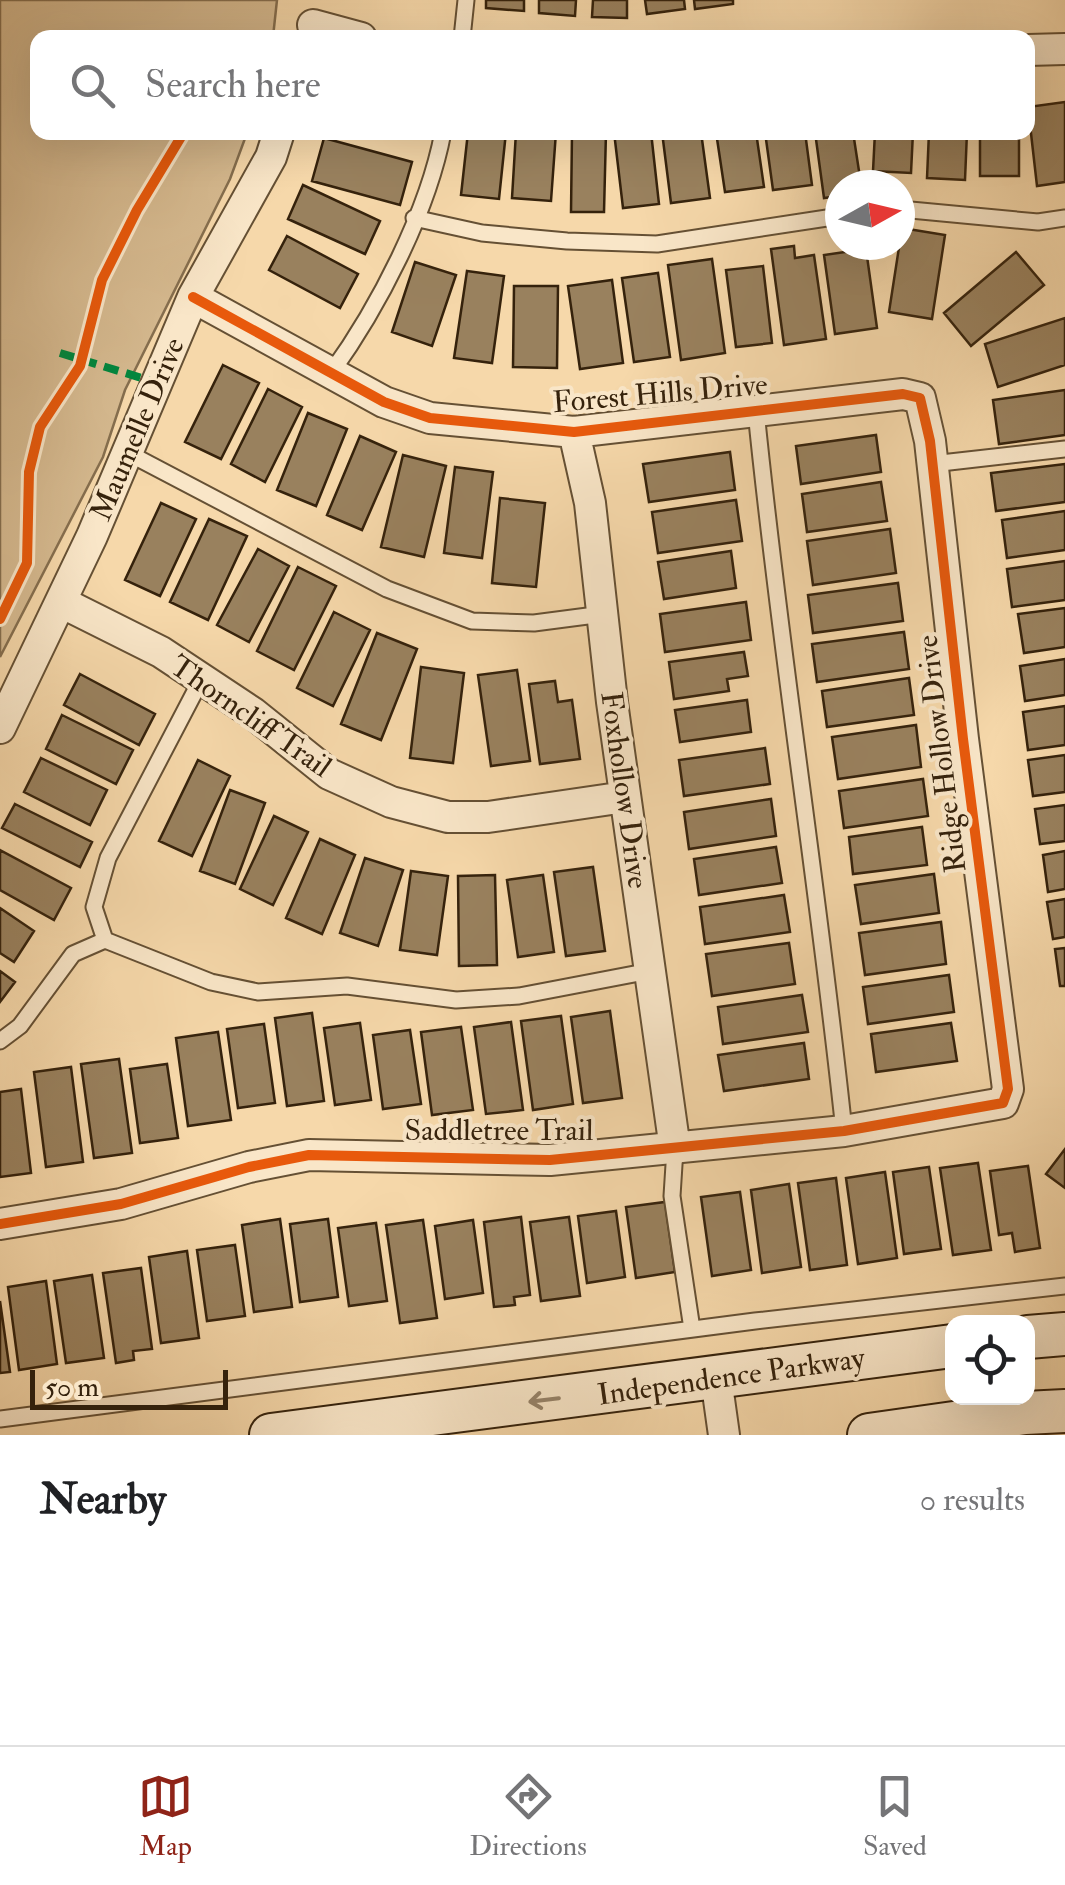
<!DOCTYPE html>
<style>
:root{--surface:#fff;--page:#f2f2f2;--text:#202124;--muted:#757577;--line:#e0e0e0;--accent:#8f2418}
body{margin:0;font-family:"IM FELL Double Pica",serif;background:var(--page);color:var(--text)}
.controls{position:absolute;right:30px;bottom:30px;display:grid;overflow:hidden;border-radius:20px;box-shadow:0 10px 40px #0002}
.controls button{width:90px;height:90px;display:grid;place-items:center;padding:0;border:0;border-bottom:2px solid var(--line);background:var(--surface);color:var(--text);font:50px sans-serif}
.compass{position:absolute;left:825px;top:170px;width:90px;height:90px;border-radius:50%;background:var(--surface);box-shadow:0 10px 40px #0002;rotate:82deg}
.scale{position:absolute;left:30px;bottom:25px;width:198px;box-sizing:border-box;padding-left:10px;border:5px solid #35220c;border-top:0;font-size:28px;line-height:35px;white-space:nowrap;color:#35220c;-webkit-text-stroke:8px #f9e6c8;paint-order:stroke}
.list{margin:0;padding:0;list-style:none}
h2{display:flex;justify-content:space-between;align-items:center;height:130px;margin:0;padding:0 40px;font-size:42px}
h2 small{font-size:32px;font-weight:400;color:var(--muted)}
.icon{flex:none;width:55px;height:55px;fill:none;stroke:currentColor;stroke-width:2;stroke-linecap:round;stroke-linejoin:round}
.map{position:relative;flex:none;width:1065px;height:1435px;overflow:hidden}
.search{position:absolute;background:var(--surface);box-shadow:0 10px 40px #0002;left:30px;right:30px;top:30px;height:110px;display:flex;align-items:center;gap:25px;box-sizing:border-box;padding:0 35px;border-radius:20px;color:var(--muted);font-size:38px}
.sheet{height:310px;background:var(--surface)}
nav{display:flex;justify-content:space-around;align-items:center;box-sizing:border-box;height:140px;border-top:2px solid var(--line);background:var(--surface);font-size:28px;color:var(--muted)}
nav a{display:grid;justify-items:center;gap:5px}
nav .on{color:var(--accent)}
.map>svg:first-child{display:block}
.green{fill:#d5b98f;stroke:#856e4e;stroke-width:2.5}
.building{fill:#99815e;stroke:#35220c;stroke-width:2.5}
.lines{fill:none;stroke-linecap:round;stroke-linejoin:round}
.lane-casing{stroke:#655034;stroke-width:19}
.street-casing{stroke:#655034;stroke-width:34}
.secondary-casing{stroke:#35220c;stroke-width:46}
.lane{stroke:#f9e6c8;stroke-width:15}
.street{stroke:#f9e6c8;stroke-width:30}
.secondary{stroke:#f9e6c8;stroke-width:42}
.quiet{stroke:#00873e;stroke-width:8;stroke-dasharray:15 8;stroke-linecap:butt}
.cycleway-casing{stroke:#f9e6c8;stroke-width:16}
.cycleway{stroke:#e8590c;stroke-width:10}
.oneway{stroke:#97846a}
.labels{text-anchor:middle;stroke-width:8;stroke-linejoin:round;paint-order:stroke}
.street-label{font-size:30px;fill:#35220c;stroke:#f9e6c8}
</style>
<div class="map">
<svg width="1065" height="1435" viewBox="0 0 1065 1435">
<rect width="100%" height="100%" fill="#f6d8aa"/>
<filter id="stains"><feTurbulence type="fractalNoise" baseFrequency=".002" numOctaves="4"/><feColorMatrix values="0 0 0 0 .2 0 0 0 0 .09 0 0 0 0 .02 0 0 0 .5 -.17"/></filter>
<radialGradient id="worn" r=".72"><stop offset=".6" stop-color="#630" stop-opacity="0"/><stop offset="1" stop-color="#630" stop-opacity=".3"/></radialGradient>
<path class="green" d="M0 0H277L273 37 38 38V132L247 133 230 179 125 390 103 457 0 657Z"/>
<path class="building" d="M486 0H524V11L486 8Z
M539 0H576L575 16 539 13Z
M593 0H627V18L592 17Z
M645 0H684L685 9 647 14Z
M694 0H733V4L695 9Z
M1065 102V182L1037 186 1028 107Z
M468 132H506L499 199 461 195Z
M516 132H556L551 201 512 198Z
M572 132H606L604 212H571Z
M614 132H651L659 204 623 208Z
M662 132H701L710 198 671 203Z
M716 132H756L764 187 725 192Z
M765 132H805L812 185 773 190Z
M815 132H853L861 184 840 185V196L824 198Z
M875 132H913L911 173 873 171Z
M929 132H967L965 180 927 178Z
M980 132H1019V176H980Z
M324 138 412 162 400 205 312 181Z
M303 185 380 221 365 254 288 219Z
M902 228 945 235 932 319 889 312Z
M287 236 358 274 340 308 269 270Z
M794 246 795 258 814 255 826 339 784 345 771 249Z
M866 249 877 328 835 334 824 255Z
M1016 252 1044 285 971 346 944 313Z
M712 259 725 353 681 360 668 265Z
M415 262 456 275 432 346 392 332Z
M763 266 772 343 736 347 726 270Z
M467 271 504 276 492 363 454 358Z
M658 273 670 357 634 362 622 278Z
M612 280 623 363 580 369 568 286Z
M514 286H558L557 368 513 367Z
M1065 318V365L998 387 985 344Z
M223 365 259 383 221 459 185 442Z
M268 389 302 407 265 482 231 464Z
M1065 390V435L999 444 993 400Z
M308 413 347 429 316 506 277 490Z
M876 435 881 472 801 484 796 446Z
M360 436 396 452 362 530 327 515Z
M730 452 735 490 649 502 643 464Z
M403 455 446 466 424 557 381 547Z
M1065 464V502L996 511 991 473Z
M455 467 493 472 482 558 444 553Z
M881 482 887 521 807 532 802 494Z
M500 498 545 503 536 587 492 583Z
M736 500 742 541 658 553 652 512Z
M161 503 196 519 160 596 125 580Z
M1065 511V550L1007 558 1002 520Z
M209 519 247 536 208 620 170 602Z
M890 529 896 573 813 585 807 541Z
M258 549 289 566 249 642 217 625Z
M731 551 736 588 664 599 658 562Z
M1065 561V600L1012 607 1007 569Z
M298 567 336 586 294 670 257 651Z
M898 583 903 621 813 633 808 595Z
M746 602 751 640 665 652 660 614Z
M1065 608V647L1024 653 1018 614Z
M334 612 370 630 333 706 297 688Z
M904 632 909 669 817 682 812 644Z
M377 633 417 649 381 740 341 724Z
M744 652 748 676 727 679 729 691 674 699 669 662Z
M1065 659V695L1025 701 1020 666Z
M421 667 464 673 453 763 410 758Z
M517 670 530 761 491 766 478 675Z
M80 674 155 714 139 745 64 705Z
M909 678 914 715 827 727 822 691Z
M555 681 558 702 572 700 580 759 540 764 529 684Z
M747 700 751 732 680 742 675 710Z
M1065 706V745L1028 750 1023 712Z
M62 715 133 750 116 784 46 749Z
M916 725 921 767 838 779 832 737Z
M765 748 770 784 684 796 679 760Z
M1065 755V792L1033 796 1028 760Z
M41 758 107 790 90 825 24 792Z
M198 760 230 776 192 856 159 841Z
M923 779 928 816 844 828 839 791Z
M230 790 265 803 235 884 200 871Z
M771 799 776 836 689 849 684 812Z
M15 804 92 842 80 867 2 828Z
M1065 805V841L1040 844 1035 809Z
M274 816 308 832 273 905 240 889Z
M922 827 927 865 853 874 849 837Z
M320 839 355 855 322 934 286 918Z
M776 847 782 883 699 895 694 859Z
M0 850 71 888 54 920 0 890Z
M1065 851V889L1048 892 1043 855Z
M365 858 403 870 378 946 340 933Z
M593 867 605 951 566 956 554 872Z
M411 871 448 876 437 955 400 950Z
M934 874 939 913 861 924 855 885Z
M495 875 497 965 459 966 458 876Z
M543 875 554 952 518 957 507 880Z
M784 895 790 932 705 944 700 907Z
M1065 899V937L1053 939 1047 902Z
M0 908 34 931 14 962 0 953Z
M941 922 946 964 865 975 859 933Z
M789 943 795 984 712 996 706 954Z
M1065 948V986H1060L1055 949Z
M0 971 15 982 0 1002Z
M949 975 954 1012 868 1024 863 987Z
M802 995 808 1032 723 1044 718 1007Z
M610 1011 622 1098 583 1103 571 1017Z
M312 1013 324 1101 287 1106 275 1018Z
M561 1016 573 1104 533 1110 521 1021Z
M511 1022 523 1110 486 1114 474 1027Z
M360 1023 371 1100 335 1105 324 1028Z
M951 1023 957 1061 876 1072 871 1034Z
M264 1024 275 1103 238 1108 227 1029Z
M461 1027 473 1110 432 1115 421 1032Z
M410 1030 421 1104 383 1109 373 1035Z
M218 1032 231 1120 188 1126 176 1038Z
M804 1043 809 1079 724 1091 718 1055Z
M119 1059 132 1153 94 1158 81 1064Z
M167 1064 178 1138 140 1143 130 1069Z
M71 1067 83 1162 46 1167 34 1072Z
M21 1089 31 1173 0 1177V1092Z
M1065 1149V1188L1046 1174Z
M978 1163 991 1250 953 1255 940 1168Z
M1028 1166 1040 1248 1015 1252 1012 1233 999 1235 990 1171Z
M929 1167 941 1249 904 1254 893 1172Z
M885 1172 897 1258 858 1264 846 1178Z
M836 1178 847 1265 810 1270 798 1183Z
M789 1184 801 1267 762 1273 751 1190Z
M740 1192 751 1270 712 1276 701 1197Z
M665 1202 675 1272 636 1278 626 1207Z
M616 1211 625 1277 587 1283 578 1216Z
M521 1217 530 1295 514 1297 515 1305 494 1307 484 1222Z
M569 1217 580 1296 541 1301 530 1222Z
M280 1219 292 1307 254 1312 242 1225Z
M328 1219 338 1297 300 1302 290 1224Z
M423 1220 437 1318 400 1323 386 1225Z
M473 1220 483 1293 445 1299 435 1226Z
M376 1223 387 1301 349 1306 338 1228Z
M235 1245 245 1316 207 1321 197 1250Z
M187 1251 199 1338 161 1343 149 1257Z
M141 1268 152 1349 133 1351 134 1360 116 1363 103 1273Z
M92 1275 104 1358 66 1363 54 1281Z
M46 1281 57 1364 19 1370 8 1287Z
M0 1301 10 1372 0 1373Z"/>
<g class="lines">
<defs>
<path id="lane" d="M462 38 466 0
M900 209 1038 222 1065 218
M414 218 482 233 567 241 657 244 840 216
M331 373C378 308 428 212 443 132
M756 411C780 652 819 891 844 1131
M128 453 387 589 472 621 534 623 603 614
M932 464 1065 449
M105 940 94 907 108 858 202 678
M0 1041 20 1026 73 954 105 940 211 982 258 992 347 986 456 1000 519 996 650 971
M675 1149 672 1196 692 1329
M0 1419 755 1321 1065 1286"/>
<path id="street" d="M313 25 361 38
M1028 50 1065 49
M574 432 590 503 612 702 675 1149
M61 602 161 652 253 713 329 774 391 802 448 817H488L625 797
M0 728 92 536 193 297 271 157 279 132
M0 1224 121 1204 249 1167 309 1155 550 1160 844 1131 1003 1103 1008 1089 963 739 930 441 920 398 903 394 574 432 430 418 384 402 193 297
M716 1378 724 1435"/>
<path id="secondary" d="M1028 1337 1065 1334
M271 1435 952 1346
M869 1435 1025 1413 1065 1411"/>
</defs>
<use href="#lane" class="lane-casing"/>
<use href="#street" class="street-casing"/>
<use href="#secondary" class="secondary-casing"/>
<use href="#lane" class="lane"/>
<use href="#street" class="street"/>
<use href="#secondary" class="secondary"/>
<path class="quiet" d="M60 353 158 383"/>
<defs>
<path id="cycleway" d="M0 619 27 563 29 472 40 427 80 366 102 280 137 210 184 132
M0 1224 121 1204 249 1167 309 1155 550 1160 844 1131 1003 1103 1008 1089 963 739 930 441 920 398 903 394 574 432 430 418 384 402 193 297"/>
</defs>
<use href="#cycleway" class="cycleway-casing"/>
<use href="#cycleway" class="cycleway"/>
</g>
<defs><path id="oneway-shaft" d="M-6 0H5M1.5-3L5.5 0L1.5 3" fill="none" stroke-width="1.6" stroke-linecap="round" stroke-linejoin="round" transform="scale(2.5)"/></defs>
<use class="oneway" href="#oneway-shaft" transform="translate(544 1400) rotate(173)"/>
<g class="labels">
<g class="street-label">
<text transform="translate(660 393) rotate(-5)" y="10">Forest Hills Drive</text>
<text transform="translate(137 429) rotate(-67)" y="10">Maumelle Drive</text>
<text transform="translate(251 716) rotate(35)" y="10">Thorncliff Trail</text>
<text transform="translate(941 754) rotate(-97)" y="10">Ridge Hollow Drive</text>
<text transform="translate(625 790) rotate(82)" y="10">Foxhollow Drive</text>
<text x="499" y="1140">Saddletree Trail</text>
<text transform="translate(731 1376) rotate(-8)" y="10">Independence Parkway</text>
</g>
</g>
<rect width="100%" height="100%" filter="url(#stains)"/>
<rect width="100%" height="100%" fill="url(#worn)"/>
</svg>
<div class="controls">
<button><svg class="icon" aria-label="locate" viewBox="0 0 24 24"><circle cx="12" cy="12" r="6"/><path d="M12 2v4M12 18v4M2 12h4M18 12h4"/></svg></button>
</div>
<svg class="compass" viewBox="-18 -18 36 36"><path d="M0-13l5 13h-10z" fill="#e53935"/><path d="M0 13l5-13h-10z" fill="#757577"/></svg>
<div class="scale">50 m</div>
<div class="search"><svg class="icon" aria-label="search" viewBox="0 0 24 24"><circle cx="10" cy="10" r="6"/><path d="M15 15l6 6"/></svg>Search here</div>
</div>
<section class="sheet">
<h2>Nearby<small>0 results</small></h2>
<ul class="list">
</ul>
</section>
<nav>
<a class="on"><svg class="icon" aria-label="map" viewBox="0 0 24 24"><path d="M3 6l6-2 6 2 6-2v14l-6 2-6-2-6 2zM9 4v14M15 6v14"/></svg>Map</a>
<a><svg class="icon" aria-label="directions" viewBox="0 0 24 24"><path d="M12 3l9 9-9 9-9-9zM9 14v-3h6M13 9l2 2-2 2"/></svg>Directions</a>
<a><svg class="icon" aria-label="saved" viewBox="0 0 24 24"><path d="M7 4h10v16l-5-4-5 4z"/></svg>Saved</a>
</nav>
